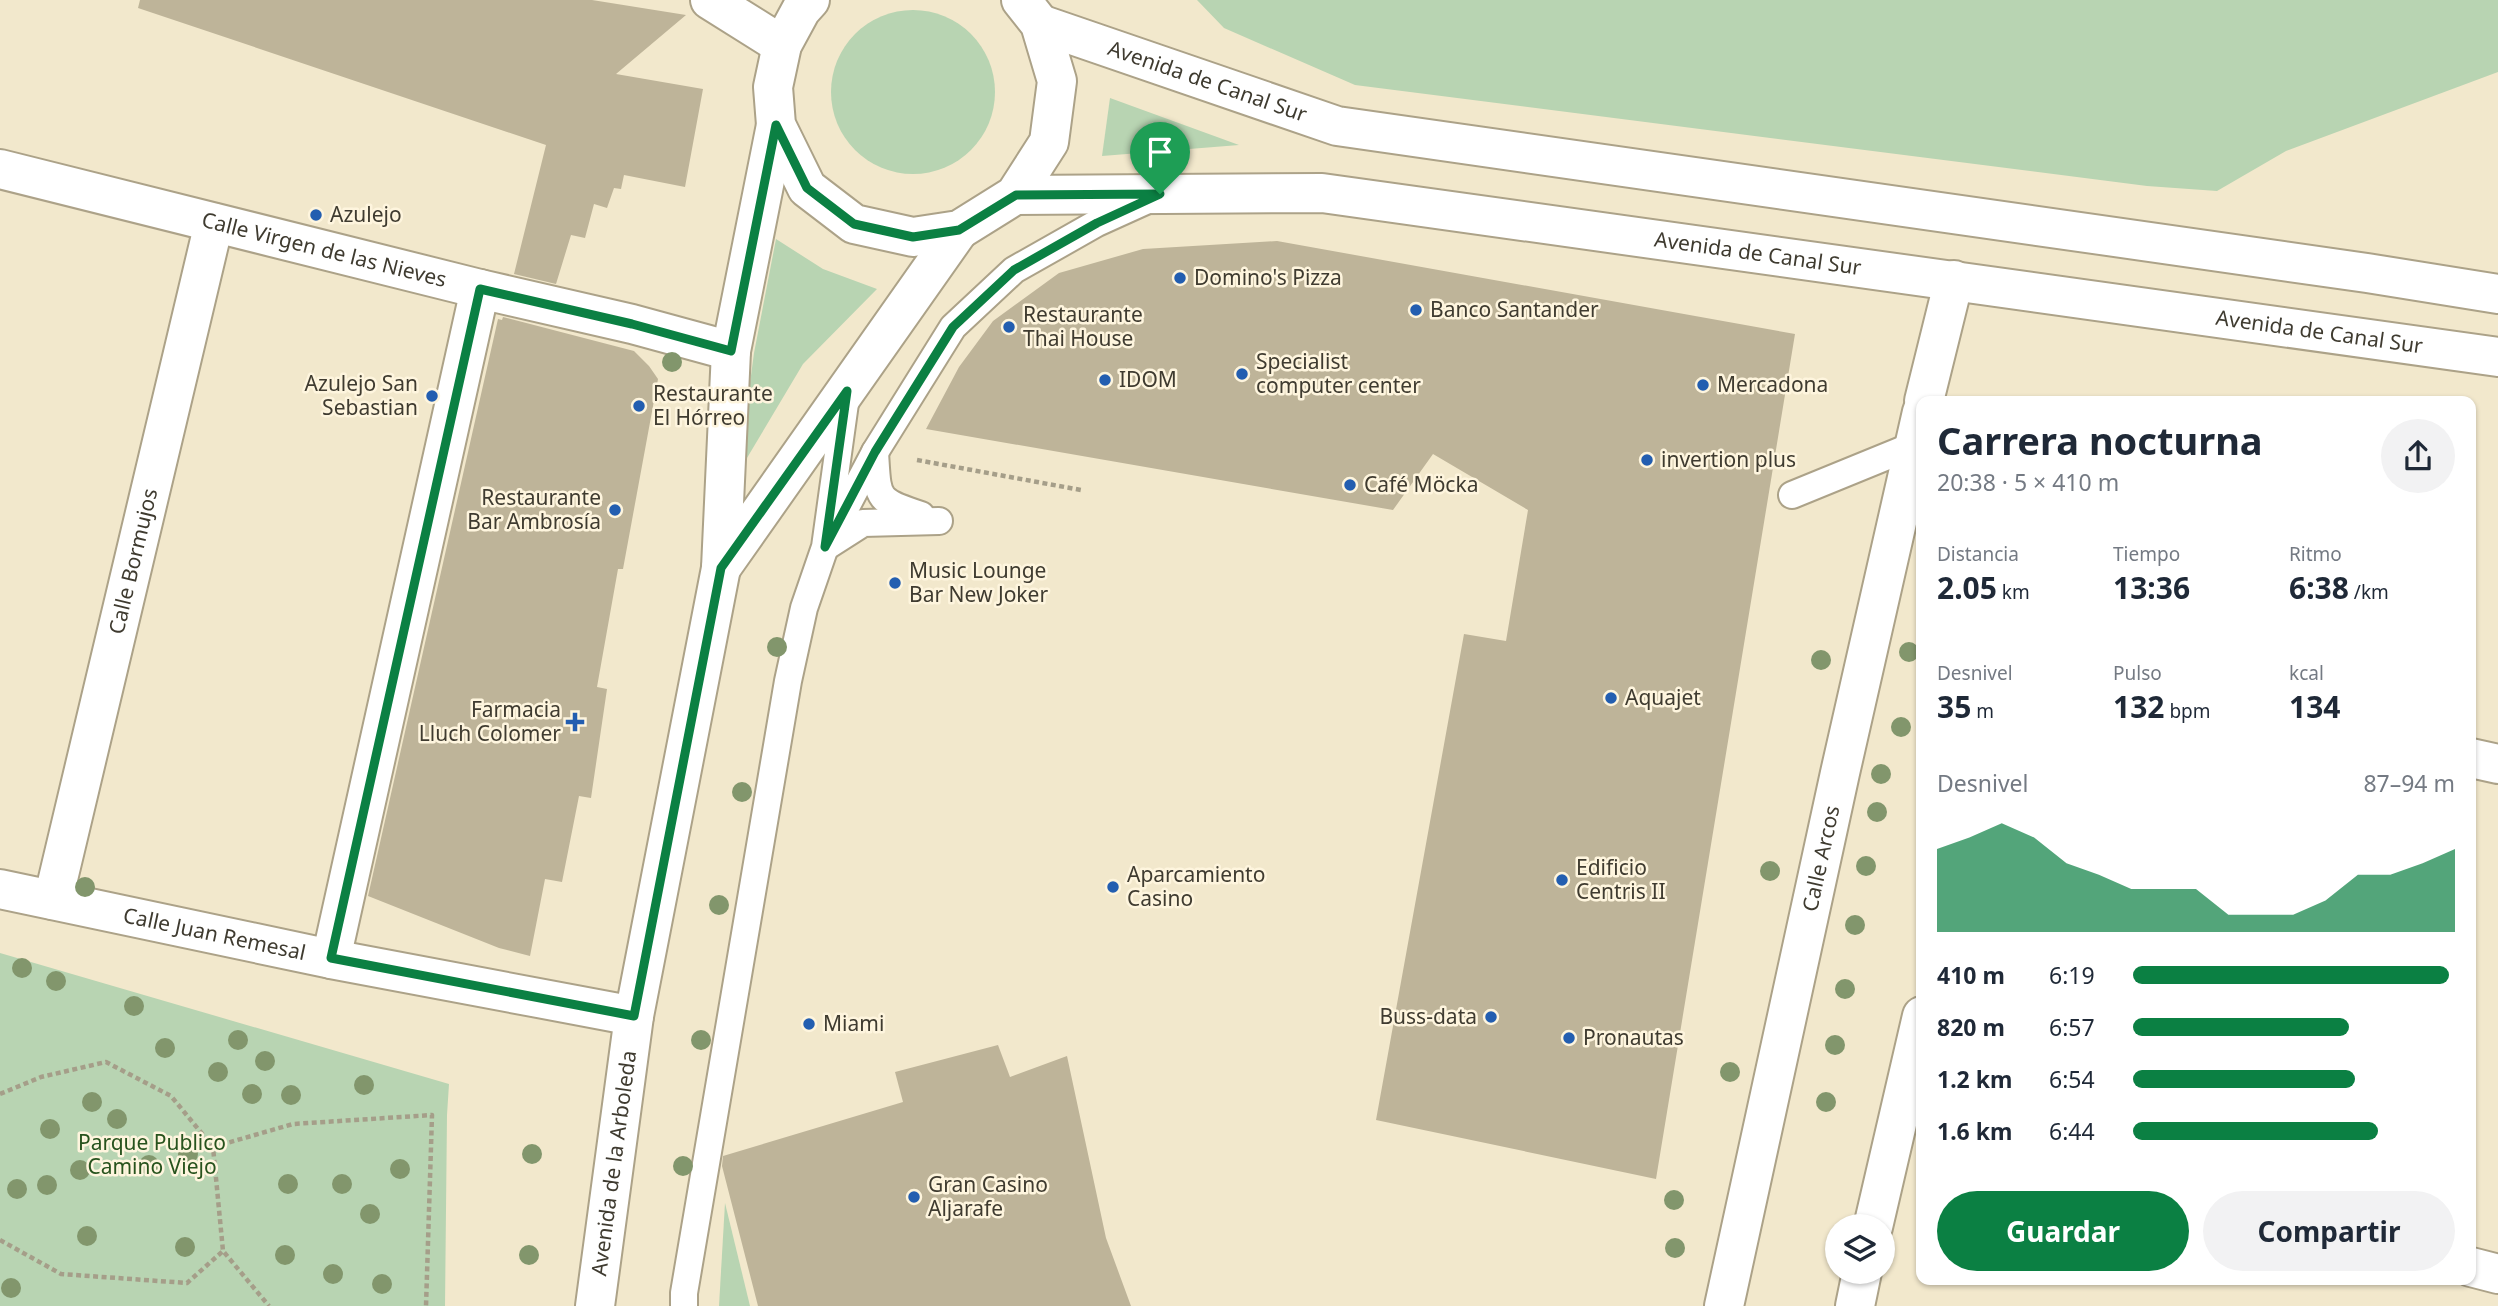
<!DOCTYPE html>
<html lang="es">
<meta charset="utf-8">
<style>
body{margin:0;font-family:"Noto Sans",sans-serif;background:#f2f2f3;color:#1f2937;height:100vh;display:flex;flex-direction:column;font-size:26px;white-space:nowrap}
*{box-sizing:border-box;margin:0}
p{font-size:23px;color:#747a83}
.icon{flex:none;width:38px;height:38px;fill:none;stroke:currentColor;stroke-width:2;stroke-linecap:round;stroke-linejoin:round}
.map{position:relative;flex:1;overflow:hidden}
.drawer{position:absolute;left:1916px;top:396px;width:560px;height:889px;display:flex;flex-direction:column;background:#fff;border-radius:14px;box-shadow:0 2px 5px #0004}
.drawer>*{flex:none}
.tools{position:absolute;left:1825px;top:1214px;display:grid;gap:14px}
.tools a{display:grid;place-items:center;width:70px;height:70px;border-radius:50%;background:#fff;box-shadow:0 2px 5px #0004;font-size:35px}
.pin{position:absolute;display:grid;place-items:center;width:60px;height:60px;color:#fff;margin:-72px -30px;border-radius:50% 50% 50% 0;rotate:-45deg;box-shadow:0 0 7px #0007}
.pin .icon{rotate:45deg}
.round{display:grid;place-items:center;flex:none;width:74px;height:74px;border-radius:37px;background:#f2f2f3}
.headline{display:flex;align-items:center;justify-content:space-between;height:119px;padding:0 21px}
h1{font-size:38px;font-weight:700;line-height:52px}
.metrics{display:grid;grid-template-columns:repeat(3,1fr);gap:10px;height:119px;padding:7px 21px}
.metrics div{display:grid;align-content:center}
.metrics b{font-size:30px;font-weight:700}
.metrics small{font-size:19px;font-weight:400}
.metrics p{font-size:19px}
.chart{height:196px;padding:14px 21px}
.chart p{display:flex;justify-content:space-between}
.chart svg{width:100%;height:126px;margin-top:7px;fill:#0b8043;opacity:.7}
.primary-button{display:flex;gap:14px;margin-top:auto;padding:14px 21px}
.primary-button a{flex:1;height:80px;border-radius:42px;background:#0b8043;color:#fff;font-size:28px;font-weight:700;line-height:80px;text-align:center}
.primary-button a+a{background:#f2f2f3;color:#1f2937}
ul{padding:0 21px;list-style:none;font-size:23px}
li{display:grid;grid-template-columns:112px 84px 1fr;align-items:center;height:52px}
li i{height:18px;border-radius:9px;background:#0b8043}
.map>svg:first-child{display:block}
.green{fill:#b8d4b2}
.building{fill:#beb499}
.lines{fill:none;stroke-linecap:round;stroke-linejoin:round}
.service-casing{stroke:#aca288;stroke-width:30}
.minor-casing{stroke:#aca288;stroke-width:42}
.tertiary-casing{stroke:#aca288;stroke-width:42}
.secondary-casing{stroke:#aca288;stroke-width:42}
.path{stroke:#a59e89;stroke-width:4.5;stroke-dasharray:5 3.5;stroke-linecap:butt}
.service{stroke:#fff;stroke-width:26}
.minor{stroke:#fff;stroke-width:38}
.tertiary{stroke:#fff;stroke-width:38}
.secondary{stroke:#fff;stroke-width:38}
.tree{fill:#82966c}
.route-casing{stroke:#fff;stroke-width:14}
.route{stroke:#0b8043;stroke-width:9}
.poi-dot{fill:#235eb0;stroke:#fef5de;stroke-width:2.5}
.labels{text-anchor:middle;stroke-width:5;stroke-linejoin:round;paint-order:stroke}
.street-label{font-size:21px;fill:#3f3b30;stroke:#fef5de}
.poi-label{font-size:21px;fill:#3f3b30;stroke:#fef5de;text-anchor:start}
.park-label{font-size:21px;fill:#27531d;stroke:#fef5de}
</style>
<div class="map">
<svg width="2498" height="1306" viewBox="0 0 2498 1306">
<rect width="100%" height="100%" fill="#f2e8cc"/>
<!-- green -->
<g class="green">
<path d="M1197,0H2498V72L2286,151L2217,191L2147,186L1355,85L1224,28Z"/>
<circle cx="913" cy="92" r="82"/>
<path d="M1110,98L1239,145L1102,156Z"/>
<path d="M776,239L823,269L877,289L803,364L738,473L754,353Z"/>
<path d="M0,953L449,1084L447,1115L445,1306H0Z"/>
<path d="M725,1203L750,1306H719Z"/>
</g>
<!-- building -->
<g class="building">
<path d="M140,0H592L686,15L616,74L703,89L685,187L624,175L621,189L614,188L607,208L594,204L585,238L571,235L556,284L514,274L546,145L138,8Z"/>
<path d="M1277,241L1795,334L1656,1179L1376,1120L1464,634L1506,641L1528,510L1433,454L1393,510L926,429L959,367L993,321L1059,273L1143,249Z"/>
<path d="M503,317L634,351L649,366L658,379L623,569H618L597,687L607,689L591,798L579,796L562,882L545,879L530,956L499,948L368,896L498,319L502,320Z"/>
<path d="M998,1045L1010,1077L1067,1056L1106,1238L1131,1306H758L722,1166L723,1156L903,1102L895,1072Z"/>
</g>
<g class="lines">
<defs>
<g id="service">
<path d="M875,452C878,499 875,500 921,515"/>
<path d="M1792,495L1912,446"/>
<path d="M834,530L875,452L953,327L1014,270L1097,223L1150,199"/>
<path d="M827,546L863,523L939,521"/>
<path d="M684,1306V1293L788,681L804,608L825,547L846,396"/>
</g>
<g id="minor">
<path d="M710,0L782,45"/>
<path id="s1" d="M0,169L480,289L632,324L731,351"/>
<path d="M1924,401L1954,280"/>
<path d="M2471,758L2498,764"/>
<path id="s2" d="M0,889L331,959L634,1016"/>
<path id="s3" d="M53,900L214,223"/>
<path d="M331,959L480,289"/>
<path d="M1873,1227L1922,1016"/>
<path d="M2471,1267L2498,1274"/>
<path id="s4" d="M1724,1306L1840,773L1922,412"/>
<path d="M1855,1306L1862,1272"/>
</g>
<g id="tertiary">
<path d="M721,568L959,230"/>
<path id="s5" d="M595,1306L634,1016L721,568L731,351L776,125"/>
</g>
<g id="secondary">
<path d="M810,0L801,10L782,45L773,87L776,125L807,188L854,224L913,237L959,230L1015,195L1049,142L1057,81L1040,24L1021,0"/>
<path id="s6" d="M1040,24L1337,126L2367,273L2498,294"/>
<path id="s7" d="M1015,195L1322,193L2498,357"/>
</g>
</defs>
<!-- service casing -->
<use href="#service" class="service-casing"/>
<!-- minor casing -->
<use href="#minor" class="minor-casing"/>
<!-- tertiary casing -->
<use href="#tertiary" class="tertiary-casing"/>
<!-- secondary casing -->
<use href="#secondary" class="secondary-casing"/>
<!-- path -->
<g class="path">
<path d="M917,460L1081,490"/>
<path d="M0,1094L41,1077L106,1062L171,1096L213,1147L223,1251L269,1306"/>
<path d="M213,1147L293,1124L432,1115L426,1306"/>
<path d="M0,1240L61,1274L187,1283L223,1251"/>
</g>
<!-- service -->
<use href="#service" class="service"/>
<!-- minor -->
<use href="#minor" class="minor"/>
<!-- tertiary -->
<use href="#tertiary" class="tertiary"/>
<!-- secondary -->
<use href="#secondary" class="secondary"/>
</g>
<!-- trees -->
<g class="tree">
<circle cx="672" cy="362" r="10"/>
<circle cx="777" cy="647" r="10"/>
<circle cx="1909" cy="652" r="10"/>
<circle cx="1821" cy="660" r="10"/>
<circle cx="1901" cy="727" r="10"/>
<circle cx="1881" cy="774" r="10"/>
<circle cx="742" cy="792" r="10"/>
<circle cx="1877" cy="812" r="10"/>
<circle cx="1866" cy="866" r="10"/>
<circle cx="1770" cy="871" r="10"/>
<circle cx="85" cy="887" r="10"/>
<circle cx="719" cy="905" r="10"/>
<circle cx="1855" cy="925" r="10"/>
<circle cx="22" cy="968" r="10"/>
<circle cx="56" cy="981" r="10"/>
<circle cx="1845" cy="989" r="10"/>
<circle cx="134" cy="1006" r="10"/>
<circle cx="238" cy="1040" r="10"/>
<circle cx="701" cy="1040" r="10"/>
<circle cx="1835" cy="1045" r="10"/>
<circle cx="165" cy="1048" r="10"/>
<circle cx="265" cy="1061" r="10"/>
<circle cx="218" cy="1072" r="10"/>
<circle cx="1730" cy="1072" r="10"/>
<circle cx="364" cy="1085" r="10"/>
<circle cx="252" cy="1094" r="10"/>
<circle cx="291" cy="1095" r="10"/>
<circle cx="92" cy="1102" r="10"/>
<circle cx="1826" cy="1102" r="10"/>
<circle cx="117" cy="1119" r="10"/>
<circle cx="50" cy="1129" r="10"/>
<circle cx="188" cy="1154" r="10"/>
<circle cx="532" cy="1154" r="10"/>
<circle cx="149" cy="1165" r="10"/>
<circle cx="683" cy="1166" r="10"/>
<circle cx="400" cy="1169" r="10"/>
<circle cx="80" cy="1170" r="10"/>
<circle cx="288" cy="1184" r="10"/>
<circle cx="342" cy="1184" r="10"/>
<circle cx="47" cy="1185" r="10"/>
<circle cx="17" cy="1189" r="10"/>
<circle cx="1674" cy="1200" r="10"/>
<circle cx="370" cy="1214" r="10"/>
<circle cx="87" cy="1236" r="10"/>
<circle cx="185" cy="1247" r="10"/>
<circle cx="1675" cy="1248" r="10"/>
<circle cx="285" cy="1255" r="10"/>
<circle cx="529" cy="1255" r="10"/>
<circle cx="333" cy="1274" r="10"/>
<circle cx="382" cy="1284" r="10"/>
<circle cx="11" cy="1288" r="10"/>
</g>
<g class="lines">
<defs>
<path id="route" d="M776,125L807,188L854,224L913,237L959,230L1016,195L1160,194L1097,223L1014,270L953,327L875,452L825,547L847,391L721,568L634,1016L331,958L480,289L632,324L731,351Z"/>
</defs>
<!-- route casing -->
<use href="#route" class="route-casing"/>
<!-- route -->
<use href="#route" class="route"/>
</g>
<!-- markers -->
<g class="poi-dot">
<circle cx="316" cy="215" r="7"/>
<circle cx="1180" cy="278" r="7"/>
<circle cx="1416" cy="310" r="7"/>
<circle cx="1009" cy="327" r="7"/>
<circle cx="1242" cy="374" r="7"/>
<circle cx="1105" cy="380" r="7"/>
<circle cx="1703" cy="385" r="7"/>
<circle cx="432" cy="396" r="7"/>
<circle cx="639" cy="406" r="7"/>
<circle cx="1647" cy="460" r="7"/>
<circle cx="1350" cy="485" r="7"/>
<circle cx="615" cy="510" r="7"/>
<circle cx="895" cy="583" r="7"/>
<circle cx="1611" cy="698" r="7"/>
<path d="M571.5 711.5h7v7h7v7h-7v7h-7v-7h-7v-7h7z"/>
<circle cx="1562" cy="880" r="7"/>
<circle cx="1113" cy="887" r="7"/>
<circle cx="1491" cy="1017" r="7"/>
<circle cx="809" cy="1024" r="7"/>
<circle cx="1569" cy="1038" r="7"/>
<circle cx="914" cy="1197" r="7"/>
</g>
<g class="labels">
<!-- street labels -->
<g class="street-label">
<text dy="7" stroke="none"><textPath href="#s6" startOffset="177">Avenida de Canal Sur</textPath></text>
<text dy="7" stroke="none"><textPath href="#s1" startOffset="334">Calle Virgen de las Nieves</textPath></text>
<text dy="7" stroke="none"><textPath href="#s7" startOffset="747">Avenida de Canal Sur</textPath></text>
<text dy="7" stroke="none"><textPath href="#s7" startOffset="1314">Avenida de Canal Sur</textPath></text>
<text dy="7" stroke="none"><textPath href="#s3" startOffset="348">Calle Bormujos</textPath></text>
<text dy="7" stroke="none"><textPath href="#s4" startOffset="458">Calle Arcos</textPath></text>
<text dy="7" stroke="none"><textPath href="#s2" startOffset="219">Calle Juan Remesal</textPath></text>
<text dy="7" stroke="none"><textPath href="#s5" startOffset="144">Avenida de la Arboleda</textPath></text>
</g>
<!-- poi labels -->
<g class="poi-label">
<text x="330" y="222">Azulejo</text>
<text x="1194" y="285">Domino's Pizza</text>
<text x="1430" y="317">Banco Santander</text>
<text x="1023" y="322">Restaurante<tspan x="1023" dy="24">Thai House</tspan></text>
<text x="1256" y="369">Specialist<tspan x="1256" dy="24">computer center</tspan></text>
<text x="1119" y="387">IDOM</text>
<text x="418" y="391" text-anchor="end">Azulejo San<tspan x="418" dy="24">Sebastian</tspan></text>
<text x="1717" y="392">Mercadona</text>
<text x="653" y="401">Restaurante<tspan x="653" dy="24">El Hórreo</tspan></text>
<text x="1661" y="467">invertion plus</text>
<text x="1364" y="492">Café Möcka</text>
<text x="601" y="505" text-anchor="end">Restaurante<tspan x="601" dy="24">Bar Ambrosía</tspan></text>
<text x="909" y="578">Music Lounge<tspan x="909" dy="24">Bar New Joker</tspan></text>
<text x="1625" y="705">Aquajet</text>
<text x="561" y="717" text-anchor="end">Farmacia<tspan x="561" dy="24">Lluch Colomer</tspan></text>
<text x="1576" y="875">Edificio<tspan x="1576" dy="24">Centris II</tspan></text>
<text x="1127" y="882">Aparcamiento<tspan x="1127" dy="24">Casino</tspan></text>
<text x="1477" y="1024" text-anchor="end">Buss-data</text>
<text x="823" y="1031">Miami</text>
<text x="1583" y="1045">Pronautas</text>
<text x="928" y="1192">Gran Casino<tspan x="928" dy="24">Aljarafe</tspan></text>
</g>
<!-- park labels -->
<g class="park-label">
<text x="152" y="1150">Parque Publico<tspan x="152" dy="24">Camino Viejo</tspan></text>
</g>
</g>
</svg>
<div class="tools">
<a><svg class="icon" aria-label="layers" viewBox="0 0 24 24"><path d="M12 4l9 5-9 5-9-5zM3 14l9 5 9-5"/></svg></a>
</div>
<div class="pin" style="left:1160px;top:194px;background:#1e9e55"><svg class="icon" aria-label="arrive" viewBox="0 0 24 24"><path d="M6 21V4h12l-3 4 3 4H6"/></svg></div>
<section class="drawer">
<div class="headline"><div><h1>Carrera nocturna</h1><p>20:38 · 5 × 410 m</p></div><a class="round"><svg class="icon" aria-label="share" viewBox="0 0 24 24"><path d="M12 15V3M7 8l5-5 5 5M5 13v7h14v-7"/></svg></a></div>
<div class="metrics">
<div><p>Distancia</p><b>2.05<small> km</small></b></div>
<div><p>Tiempo</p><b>13:36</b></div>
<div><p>Ritmo</p><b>6:38<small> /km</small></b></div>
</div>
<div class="metrics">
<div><p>Desnivel</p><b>35<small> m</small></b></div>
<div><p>Pulso</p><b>132<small> bpm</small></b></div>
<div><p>kcal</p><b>134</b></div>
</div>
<div class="chart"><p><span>Desnivel</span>87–94 m</p>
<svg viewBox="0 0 160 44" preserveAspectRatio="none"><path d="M0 44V15L10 11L20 6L30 11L40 20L50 24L60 29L70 29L80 29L90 38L100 38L110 38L120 33L130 24L140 24L150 20L160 15V44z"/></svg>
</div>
<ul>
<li><b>410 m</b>6:19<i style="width:98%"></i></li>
<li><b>820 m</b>6:57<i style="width:67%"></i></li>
<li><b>1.2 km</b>6:54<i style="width:69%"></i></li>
<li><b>1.6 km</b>6:44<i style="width:76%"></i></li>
</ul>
<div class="primary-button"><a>Guardar</a><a>Compartir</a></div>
</section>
</div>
